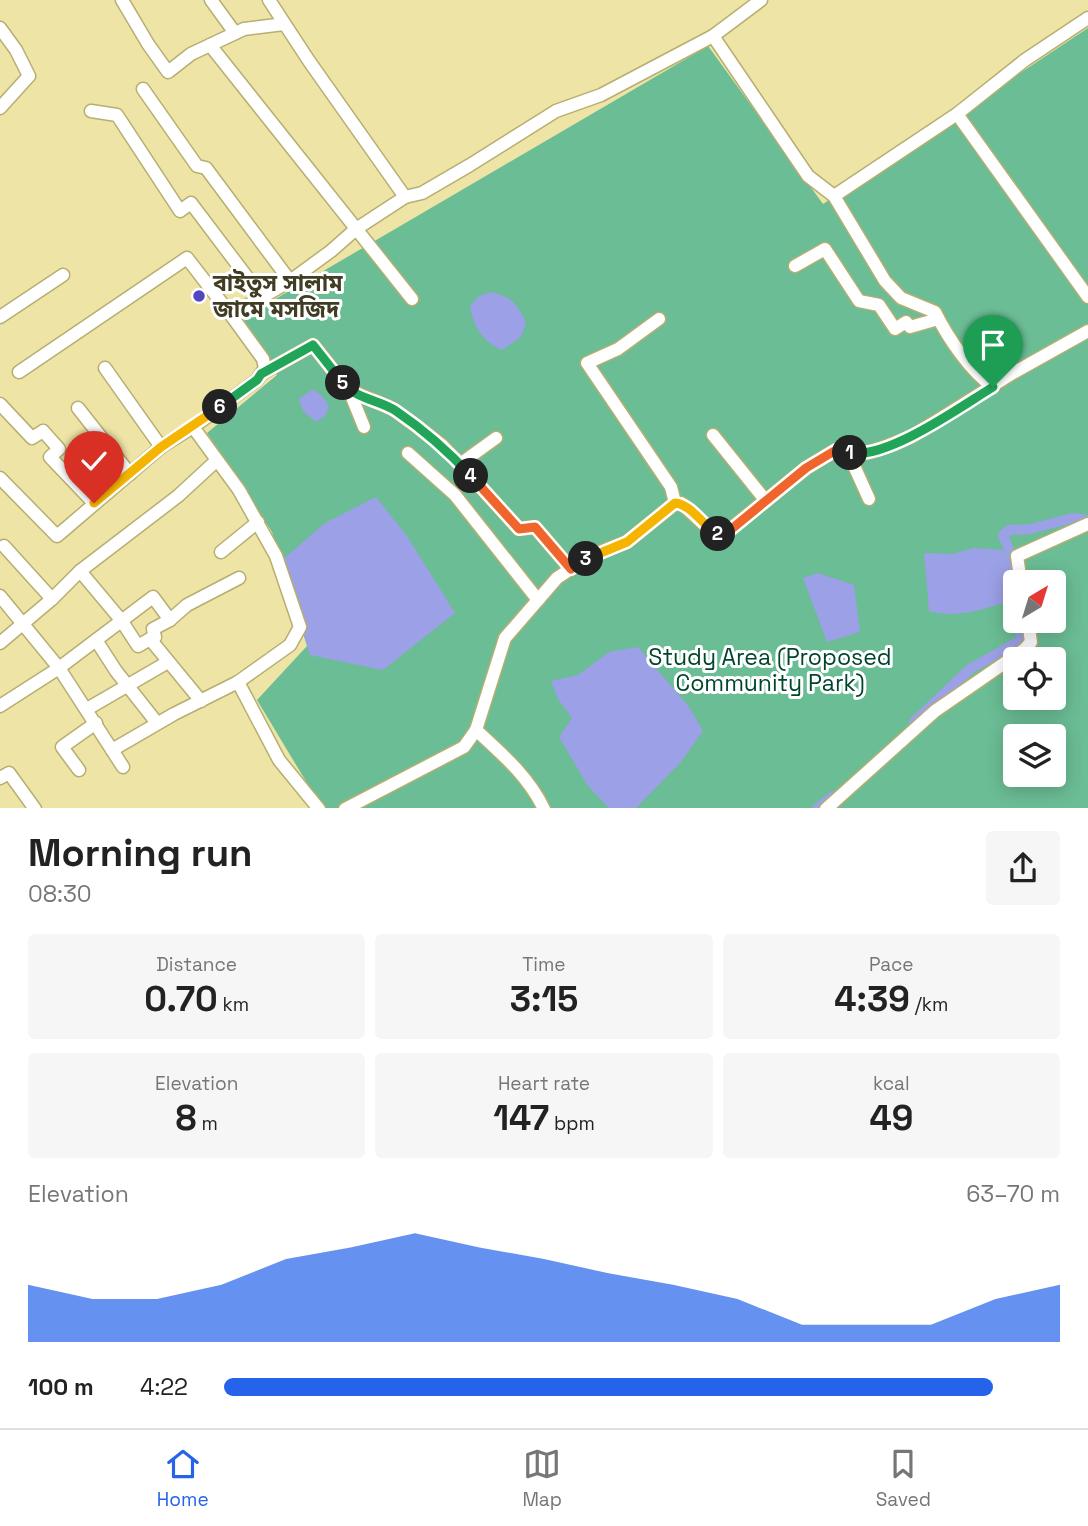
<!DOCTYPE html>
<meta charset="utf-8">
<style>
body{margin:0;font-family:"Space Grotesk","Noto Sans Bengali",sans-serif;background:#f6f6f6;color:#222;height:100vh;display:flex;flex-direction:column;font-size:26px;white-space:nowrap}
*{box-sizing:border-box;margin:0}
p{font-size:23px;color:#767676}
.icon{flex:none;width:38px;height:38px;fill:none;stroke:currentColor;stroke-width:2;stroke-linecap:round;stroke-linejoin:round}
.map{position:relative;height:808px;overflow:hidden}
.side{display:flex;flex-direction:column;background:#fff;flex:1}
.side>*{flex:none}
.needle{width:46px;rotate:38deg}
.tools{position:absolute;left:1003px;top:570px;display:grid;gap:14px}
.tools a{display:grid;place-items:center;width:63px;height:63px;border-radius:7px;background:#fff;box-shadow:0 4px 18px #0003;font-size:35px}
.pin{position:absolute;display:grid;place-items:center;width:60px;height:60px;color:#fff;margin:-72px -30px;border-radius:50% 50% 50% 0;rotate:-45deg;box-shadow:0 0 7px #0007}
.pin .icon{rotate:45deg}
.km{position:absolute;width:35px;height:35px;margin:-18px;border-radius:50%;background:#222;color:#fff;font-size:19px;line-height:35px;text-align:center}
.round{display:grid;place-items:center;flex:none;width:74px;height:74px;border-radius:7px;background:#f6f6f6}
.headline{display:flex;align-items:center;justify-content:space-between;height:119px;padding:0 28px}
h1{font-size:38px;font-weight:700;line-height:52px}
.metrics{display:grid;grid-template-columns:repeat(3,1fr);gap:10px;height:119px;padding:7px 28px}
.metrics div{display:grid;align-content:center;border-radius:7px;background:#f6f6f6;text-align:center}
.metrics b{font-size:35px;font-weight:700}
.metrics small{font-size:19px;font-weight:400}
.metrics p{font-size:19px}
.chart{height:196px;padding:14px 28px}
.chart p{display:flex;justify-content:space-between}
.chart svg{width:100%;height:126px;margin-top:7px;fill:#2563eb;opacity:.7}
ul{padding:0 28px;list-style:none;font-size:23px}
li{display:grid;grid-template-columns:112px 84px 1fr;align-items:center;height:52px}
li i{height:18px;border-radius:9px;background:#2563eb}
.menu{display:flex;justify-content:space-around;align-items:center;height:98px;border-top:2px solid #e0e0e0;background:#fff;font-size:19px;color:#767676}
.menu a{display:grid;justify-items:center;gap:4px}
.menu .on{color:#2563eb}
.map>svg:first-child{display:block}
.forest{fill:#6bbd95;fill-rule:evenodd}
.water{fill:#9ca0e6}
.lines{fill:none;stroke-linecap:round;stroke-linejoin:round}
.canal{stroke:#9ca0e6;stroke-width:10}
.minor-casing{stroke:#b7ae71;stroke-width:15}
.minor{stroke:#fff;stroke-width:12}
.split-1-casing{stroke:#fff;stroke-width:14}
.split-2-casing{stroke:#fff;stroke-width:14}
.split-3-casing{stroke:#fff;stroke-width:14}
.split-4-casing{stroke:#fff;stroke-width:14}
.split-5-casing{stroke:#fff;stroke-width:14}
.split-6-casing{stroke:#fff;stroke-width:14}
.split-7-casing{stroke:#fff;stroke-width:14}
.split-1{stroke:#22a559;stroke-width:9}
.split-2{stroke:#f0652b;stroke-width:9}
.split-3{stroke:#f5b400;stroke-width:9}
.split-4{stroke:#f0652b;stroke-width:9}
.split-5{stroke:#22a559;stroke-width:9}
.split-6{stroke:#22a559;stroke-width:9}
.split-7{stroke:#f5b400;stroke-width:9}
.poi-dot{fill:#5147be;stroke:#fff;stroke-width:2.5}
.labels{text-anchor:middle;stroke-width:6;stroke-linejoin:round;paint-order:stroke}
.poi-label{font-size:23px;font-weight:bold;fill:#413d24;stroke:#fff;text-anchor:start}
.park-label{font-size:23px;fill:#00462c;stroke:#fff}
</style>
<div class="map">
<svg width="1088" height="809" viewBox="0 0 1088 809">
<rect width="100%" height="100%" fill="#ede4a5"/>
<!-- forest -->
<path class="forest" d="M1088,28V808H322L257,700L307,646L272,532L207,433L277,375L243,318L708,46L823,204ZM1015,583H1054V621H1015ZM1015,660H1054V698H1015ZM1015,737H1054V775H1015Z"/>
<!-- water -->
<g class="water">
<path d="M490,292C510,295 518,305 526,323L521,337L502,350C483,342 473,327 470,306L479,296Z"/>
<path d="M313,389L322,396L329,406L325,416L316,422L303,411L299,399Z"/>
<path d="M376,497L407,536L455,613L383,670L310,655L281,561L325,523Z"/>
<path d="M974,548L1003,550L1011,568L1010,601C983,609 957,619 929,611L924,553L952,554Z"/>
<path d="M818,573L854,585L860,632L827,642L803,578Z"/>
<path d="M638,647L689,707L703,731L680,763L636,808H609L588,786L559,737L572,718L558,699L551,681L578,675L609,652Z"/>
</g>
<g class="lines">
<!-- canal -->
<g class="canal">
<path d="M1015,592L1011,555L1003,535L1009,530L1030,529L1073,518L1088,520"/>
<path d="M914,722L970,669L1021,640V621"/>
<path d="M817,809L833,796"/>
</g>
<defs>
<g id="minor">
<path d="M122,0L148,44L168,72L191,54L244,29L284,24"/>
<path d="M211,0L235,33"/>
<path d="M269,0L309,61L405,197"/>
<path d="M1088,18L1025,60L957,114L1088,297"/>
<path d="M0,28L16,50L29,76L0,108"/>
<path d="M713,36L808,176L834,196L885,281L901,298L935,312C948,338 970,371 993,387"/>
<path d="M210,45L412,299"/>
<path d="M143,89L197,166L206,168L290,281"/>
<path d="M91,111L117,115L180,211L191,203L262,297"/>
<path d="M834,196L957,114"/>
<path d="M795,266L825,249L859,301L879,305L895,329L906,322L910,327L938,319"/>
<path d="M0,317L63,275"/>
<path d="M659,319L618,349L587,363L671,487L675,503"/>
<path d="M105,368L161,447"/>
<path d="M19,372L187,258L231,315"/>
<path d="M261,374L313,345L349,390L364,427"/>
<path d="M349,390L393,409L442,445L519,529L535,527L571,569"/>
<path d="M0,404L32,438L43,431L59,449L50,457L94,503"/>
<path d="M78,408L130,474"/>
<path d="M713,435L766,501"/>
<path d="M408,453L455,495L538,600"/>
<path d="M854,454L855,468L869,499"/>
<path d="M460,464L496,438"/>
<path d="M0,478L57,536L161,447L193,427"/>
<path d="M4,546L52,599"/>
<path d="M221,552L258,522"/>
<path d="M80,571L121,620L138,646L150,639L201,701"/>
<path d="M1021,583L1017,556L1088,524"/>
<path d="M0,596L59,668L123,767"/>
<path d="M150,639L155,637L153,629L170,620"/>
<path d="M96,640L116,671L157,723"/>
<path d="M0,643L52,599L80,571L178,496L216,461"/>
<path d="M0,706L59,668L153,597L170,620L187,605L239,578"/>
<path d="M87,709L168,662"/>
<path d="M476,730C502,754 528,776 544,809"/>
<path d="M112,750L174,714L238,682"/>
<path d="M79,770L62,747L96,723"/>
<path d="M0,778L9,773L35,809"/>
<path d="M319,809L279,760L238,682L290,645L300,627L276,556L239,490L193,427L257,380L265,368L263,359L231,315L290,281L331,251L356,229L405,197L422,193L470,165L556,111L601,95L713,36L761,0"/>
<path d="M345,809L464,747L476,730L505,638L538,600L557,578L592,555L627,542L675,503H681L710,530L723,535L806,468L836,450L854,454L871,452L911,437L1013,373L1088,331"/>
<path d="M826,809L935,711L1025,649L1031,642L1028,621"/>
</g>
</defs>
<!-- minor casing -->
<use href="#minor" class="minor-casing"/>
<!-- minor -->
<use href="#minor" class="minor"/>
</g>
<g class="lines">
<defs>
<path id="split-1" d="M850,453C888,459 960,407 993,387"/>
<path id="split-2" d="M718,534L723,536L806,468L836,450L850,453"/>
<path id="split-3" d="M586,559L627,542L675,503C691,504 704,527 718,534"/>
<path id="split-4" d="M471,476L519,529L535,527L571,569L586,559"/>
<path id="split-5" d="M343,383C356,399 379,400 396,411C424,430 448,451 471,476"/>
<path id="split-6" d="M220,407L257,380L261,374L313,345L343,383"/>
<path id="split-7" d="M94,503L161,447L220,407"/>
</defs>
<!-- split-1 casing -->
<use href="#split-1" class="split-1-casing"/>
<!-- split-2 casing -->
<use href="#split-2" class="split-2-casing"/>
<!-- split-3 casing -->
<use href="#split-3" class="split-3-casing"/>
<!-- split-4 casing -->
<use href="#split-4" class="split-4-casing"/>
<!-- split-5 casing -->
<use href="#split-5" class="split-5-casing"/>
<!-- split-6 casing -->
<use href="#split-6" class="split-6-casing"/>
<!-- split-7 casing -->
<use href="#split-7" class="split-7-casing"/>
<!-- split-1 -->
<use href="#split-1" class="split-1"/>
<!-- split-2 -->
<use href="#split-2" class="split-2"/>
<!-- split-3 -->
<use href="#split-3" class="split-3"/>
<!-- split-4 -->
<use href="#split-4" class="split-4"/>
<!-- split-5 -->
<use href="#split-5" class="split-5"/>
<!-- split-6 -->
<use href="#split-6" class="split-6"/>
<!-- split-7 -->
<use href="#split-7" class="split-7"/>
</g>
<!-- markers -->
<circle class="poi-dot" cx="199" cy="296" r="7"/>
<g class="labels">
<!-- poi labels -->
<g class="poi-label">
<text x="213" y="291">বাইতুস সালাম<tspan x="213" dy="26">জামে মসজিদ</tspan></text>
</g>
<!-- park labels -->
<g class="park-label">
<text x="770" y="665">Study Area (Proposed<tspan x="770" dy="26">Community Park)</tspan></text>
</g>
</g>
</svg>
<div class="tools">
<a><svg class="needle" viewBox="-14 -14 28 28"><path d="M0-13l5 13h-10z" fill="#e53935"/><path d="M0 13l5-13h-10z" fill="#767676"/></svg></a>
<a><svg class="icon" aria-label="locate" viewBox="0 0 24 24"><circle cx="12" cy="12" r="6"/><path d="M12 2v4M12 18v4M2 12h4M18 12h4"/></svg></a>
<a><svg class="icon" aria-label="layers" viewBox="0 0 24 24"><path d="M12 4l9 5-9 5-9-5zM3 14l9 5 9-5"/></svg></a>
</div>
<div class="pin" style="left:993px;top:387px;background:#1e9e55"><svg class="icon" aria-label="arrive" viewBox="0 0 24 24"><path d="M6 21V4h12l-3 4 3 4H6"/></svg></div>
<div class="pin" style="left:94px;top:503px;background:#d93025"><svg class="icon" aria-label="check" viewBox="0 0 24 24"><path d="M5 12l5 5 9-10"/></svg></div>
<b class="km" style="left:850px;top:453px">1</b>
<b class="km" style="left:718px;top:534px">2</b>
<b class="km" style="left:586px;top:559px">3</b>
<b class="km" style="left:471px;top:476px">4</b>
<b class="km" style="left:343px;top:383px">5</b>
<b class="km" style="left:220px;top:407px">6</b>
</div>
<section class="side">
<div class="headline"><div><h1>Morning run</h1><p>08:30</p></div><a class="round"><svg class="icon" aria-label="share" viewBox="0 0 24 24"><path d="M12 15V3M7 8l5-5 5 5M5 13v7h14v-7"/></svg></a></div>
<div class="metrics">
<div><p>Distance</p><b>0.70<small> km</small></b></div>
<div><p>Time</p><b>3:15</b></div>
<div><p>Pace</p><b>4:39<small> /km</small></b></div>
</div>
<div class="metrics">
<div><p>Elevation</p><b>8<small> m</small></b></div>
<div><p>Heart rate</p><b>147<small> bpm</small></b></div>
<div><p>kcal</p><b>49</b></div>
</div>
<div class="chart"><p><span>Elevation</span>63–70 m</p>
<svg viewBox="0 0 160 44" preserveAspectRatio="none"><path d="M0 44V24L10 29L20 29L30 24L40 15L50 11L60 6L70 11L80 15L90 20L100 24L110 29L120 38L130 38L140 38L150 29L160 24V44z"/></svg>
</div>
<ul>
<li><b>100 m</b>4:22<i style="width:92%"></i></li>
</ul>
</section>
<nav class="menu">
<a class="on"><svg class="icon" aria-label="home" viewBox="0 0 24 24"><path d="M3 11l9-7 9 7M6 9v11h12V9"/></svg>Home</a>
<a><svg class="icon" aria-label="map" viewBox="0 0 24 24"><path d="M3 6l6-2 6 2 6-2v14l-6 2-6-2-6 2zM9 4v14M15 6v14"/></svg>Map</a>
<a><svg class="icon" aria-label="saved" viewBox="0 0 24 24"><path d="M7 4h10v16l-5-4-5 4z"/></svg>Saved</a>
</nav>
